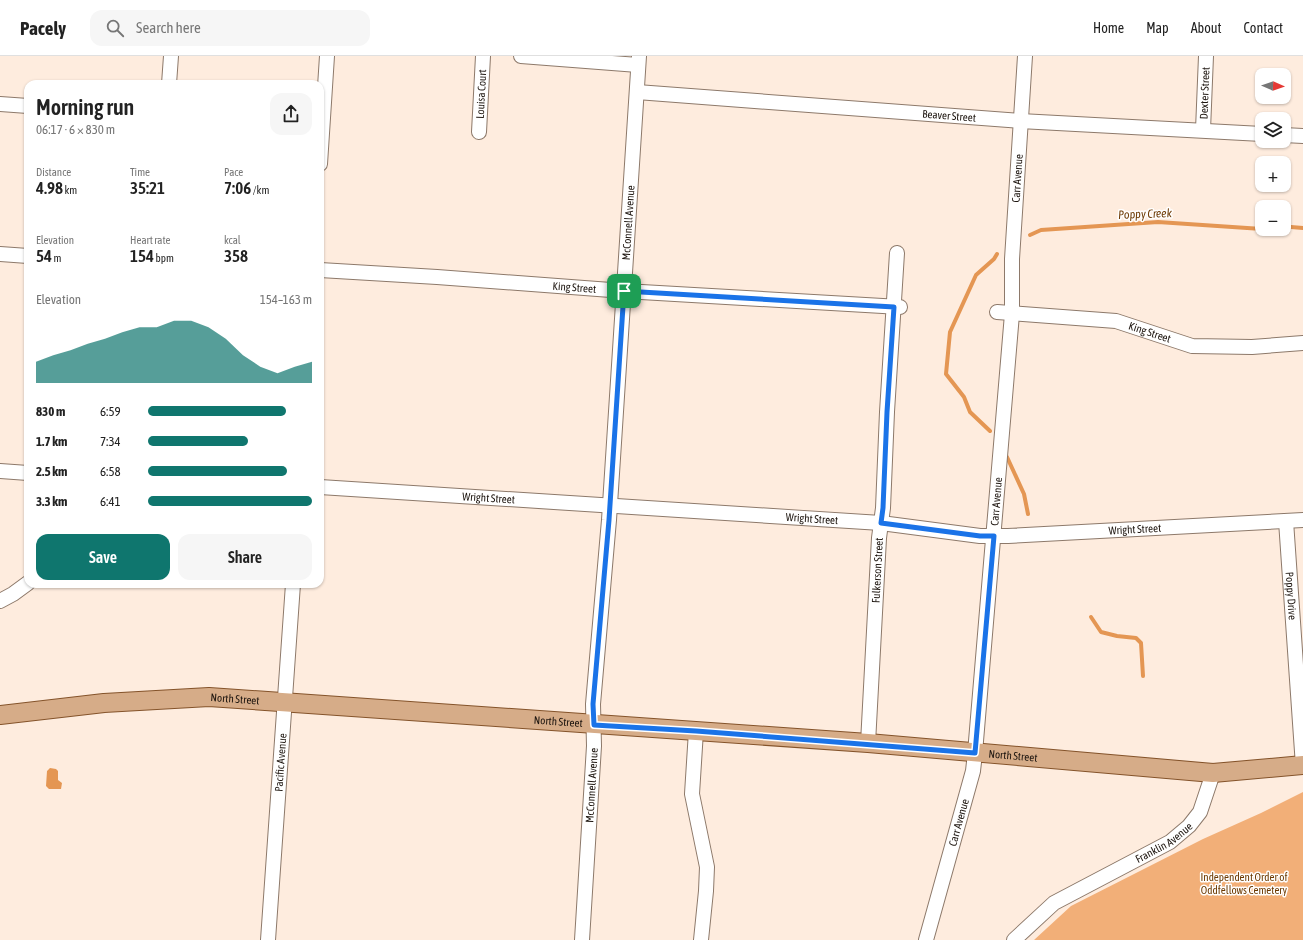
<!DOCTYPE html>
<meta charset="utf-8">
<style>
body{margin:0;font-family:"Asap Condensed",sans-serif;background:#f6f6f6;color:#222;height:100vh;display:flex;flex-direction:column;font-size:15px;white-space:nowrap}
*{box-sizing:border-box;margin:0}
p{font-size:13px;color:#767676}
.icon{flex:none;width:22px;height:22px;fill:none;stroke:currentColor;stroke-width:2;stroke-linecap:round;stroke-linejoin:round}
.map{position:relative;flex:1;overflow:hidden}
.sheet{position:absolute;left:24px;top:24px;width:300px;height:508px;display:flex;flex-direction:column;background:#fff;border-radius:12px;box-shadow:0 1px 3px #0004}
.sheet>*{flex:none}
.needle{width:26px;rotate:92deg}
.controls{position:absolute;left:1255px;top:12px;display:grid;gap:8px}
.controls a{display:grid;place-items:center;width:36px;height:36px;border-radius:8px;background:#fff;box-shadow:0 1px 3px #0004;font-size:20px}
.pin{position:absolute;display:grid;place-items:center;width:34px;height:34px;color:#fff;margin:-17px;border-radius:8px;box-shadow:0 2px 6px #0006}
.round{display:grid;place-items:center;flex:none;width:42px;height:42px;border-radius:12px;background:#f6f6f6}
.summary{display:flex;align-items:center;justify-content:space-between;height:68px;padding:0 12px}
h1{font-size:22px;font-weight:600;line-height:30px}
.figures{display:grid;grid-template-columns:repeat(3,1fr);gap:6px;height:68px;padding:4px 12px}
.figures div{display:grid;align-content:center}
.figures b{font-size:17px;font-weight:600}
.figures small{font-size:11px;font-weight:400}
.figures p{font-size:11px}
.chart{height:112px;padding:8px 12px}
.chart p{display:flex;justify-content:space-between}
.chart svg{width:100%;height:72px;margin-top:4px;fill:#0f766e;opacity:.7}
.action{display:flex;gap:8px;margin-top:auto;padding:8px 12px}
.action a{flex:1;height:46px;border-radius:12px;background:#0f766e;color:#fff;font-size:16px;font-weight:600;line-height:46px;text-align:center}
.action a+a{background:#f6f6f6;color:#222}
ul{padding:0 12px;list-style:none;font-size:13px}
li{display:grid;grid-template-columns:64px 48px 1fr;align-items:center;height:30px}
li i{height:10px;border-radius:5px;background:#0f766e}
header{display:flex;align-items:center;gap:24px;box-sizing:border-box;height:56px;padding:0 20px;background:#fff;border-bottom:1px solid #e0e0e0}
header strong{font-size:19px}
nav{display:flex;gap:22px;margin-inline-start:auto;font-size:14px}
.search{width:280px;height:36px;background:#f6f6f6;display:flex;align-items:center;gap:10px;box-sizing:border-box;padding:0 14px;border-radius:12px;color:#767676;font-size:15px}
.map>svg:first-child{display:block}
.green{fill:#f2af78}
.water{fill:#e49653}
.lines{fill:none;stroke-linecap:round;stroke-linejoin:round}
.stream{stroke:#e49653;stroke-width:4}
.minor-casing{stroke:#8d796a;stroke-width:16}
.major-casing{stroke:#84532a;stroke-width:20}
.minor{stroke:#fff;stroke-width:14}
.major{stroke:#d6ac88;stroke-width:18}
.route-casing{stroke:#fff;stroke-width:8}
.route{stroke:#1a73e8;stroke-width:5}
.labels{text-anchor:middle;stroke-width:3;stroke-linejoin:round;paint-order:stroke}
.street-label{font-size:11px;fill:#1d150f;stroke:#fff}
.park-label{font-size:11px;fill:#6b3901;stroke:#fff}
.water-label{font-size:12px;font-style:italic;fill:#703d07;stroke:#fff}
</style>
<header>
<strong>Pacely</strong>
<div class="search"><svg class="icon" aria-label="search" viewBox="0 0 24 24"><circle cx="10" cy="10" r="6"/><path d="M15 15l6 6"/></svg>Search here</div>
<nav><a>Home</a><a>Map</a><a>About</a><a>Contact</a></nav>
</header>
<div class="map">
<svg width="1303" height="884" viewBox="0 0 1303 884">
<rect width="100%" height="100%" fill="#feecde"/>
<!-- green -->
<path class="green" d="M1303,736V884H1034L1071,850L1203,783L1261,757Z"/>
<!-- water -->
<path class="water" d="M50,712L56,713L58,715V724L62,727L61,733H49L46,730L47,715Z"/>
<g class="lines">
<!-- stream -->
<g class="stream">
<path d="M1291,171L1303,172"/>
<path d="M1270,173H1274"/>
<path d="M1030,179L1041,174L1158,166L1262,173"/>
<path d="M990,375L970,356L964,341L946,318L950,276L976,219L994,203L997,198"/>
<path d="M1007,401L1024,438L1028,458"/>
<path d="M1091,561L1101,576L1117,580L1136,582L1141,587L1143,620"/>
</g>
<defs>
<g id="minor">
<path d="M521,0L638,9"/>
<path d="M169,28L171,0"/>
<path id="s1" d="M637,36L1020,65L1262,78"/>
<path d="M0,48L28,50"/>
<path id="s2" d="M1203,74L1206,0"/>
<path id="s3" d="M479,76L483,0"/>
<path d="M1284,79L1303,80"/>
<path d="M320,108L327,0"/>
<path d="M0,198L28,200"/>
<path id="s4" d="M320,214L437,221L624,235L900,251"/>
<path id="s5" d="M997,256L1116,265L1192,290L1252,291L1303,287"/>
<path d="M0,415L28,417"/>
<path id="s6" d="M320,431L881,467L980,480H1008L1303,464"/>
<path id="s7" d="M1286,465L1303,710"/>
<path d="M0,545L13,538L28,527"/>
<path d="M696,675L692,738L707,811L706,835L701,884"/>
<path id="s8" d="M868,687L879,482L883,452L887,356L897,197"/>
<path id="s9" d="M268,884L293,528"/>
<path id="s10" d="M582,884L594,690L593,648L609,464L639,0"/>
<path id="s11" d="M926,884L973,715L975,697L1012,258V203L1025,0"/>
<path id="s12" d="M1014,884L1054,847L1170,786L1189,770L1200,756L1213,717"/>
</g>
<g id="major">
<path id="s13" d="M0,659L104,647L209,641L868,687L1213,717L1303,709"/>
</g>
</defs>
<!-- minor casing -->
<use href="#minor" class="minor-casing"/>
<!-- major casing -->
<use href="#major" class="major-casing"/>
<!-- minor -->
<use href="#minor" class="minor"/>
<!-- major -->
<use href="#major" class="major"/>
</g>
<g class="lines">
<defs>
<path id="route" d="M624,235L894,251L887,356L883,452L881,467L980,480H994L975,697L696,675L594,669L593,648L609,464Z"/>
</defs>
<!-- route casing -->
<use href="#route" class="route-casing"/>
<!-- route -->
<use href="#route" class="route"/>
</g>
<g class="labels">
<!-- street labels -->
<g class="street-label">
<text dy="4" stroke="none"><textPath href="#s2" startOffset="37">Dexter Street</textPath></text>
<text dy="4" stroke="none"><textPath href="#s3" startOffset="38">Louisa Court</textPath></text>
<text dy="4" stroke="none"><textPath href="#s1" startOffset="313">Beaver Street</textPath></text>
<text dy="4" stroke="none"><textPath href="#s11" startOffset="770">Carr Avenue</textPath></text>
<text dy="4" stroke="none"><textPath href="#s10" startOffset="719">McConnell Avenue</textPath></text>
<text dy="4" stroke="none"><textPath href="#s4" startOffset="255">King Street</textPath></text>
<text dy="4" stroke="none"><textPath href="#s5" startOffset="155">King Street</textPath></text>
<text dy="4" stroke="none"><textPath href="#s6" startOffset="169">Wright Street</textPath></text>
<text dy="4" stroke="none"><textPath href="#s11" startOffset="446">Carr Avenue</textPath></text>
<text dy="4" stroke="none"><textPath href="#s6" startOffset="493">Wright Street</textPath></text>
<text dy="4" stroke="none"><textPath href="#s6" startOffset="817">Wright Street</textPath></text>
<text dy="4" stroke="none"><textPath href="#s8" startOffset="173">Fulkerson Street</textPath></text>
<text dy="4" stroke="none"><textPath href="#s7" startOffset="75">Poppy Drive</textPath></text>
<text dy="4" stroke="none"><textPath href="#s13" startOffset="236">North Street</textPath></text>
<text dy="4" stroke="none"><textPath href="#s13" startOffset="560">North Street</textPath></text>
<text dy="4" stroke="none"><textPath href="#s13" startOffset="1016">North Street</textPath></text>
<text dy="4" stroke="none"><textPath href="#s9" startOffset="178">Pacific Avenue</textPath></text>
<text dy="4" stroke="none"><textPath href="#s10" startOffset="155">McConnell Avenue</textPath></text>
<text dy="4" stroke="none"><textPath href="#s11" startOffset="122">Carr Avenue</textPath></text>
<text dy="4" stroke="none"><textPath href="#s12" startOffset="180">Franklin Avenue</textPath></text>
</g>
<!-- park labels -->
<g class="park-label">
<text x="1244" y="825">Independent Order of<tspan x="1244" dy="13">Oddfellows Cemetery</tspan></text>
</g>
<!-- water labels -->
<g class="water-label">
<text transform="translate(1145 158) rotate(-2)" y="4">Poppy Creek</text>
</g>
</g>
</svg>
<div class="controls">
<a><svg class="needle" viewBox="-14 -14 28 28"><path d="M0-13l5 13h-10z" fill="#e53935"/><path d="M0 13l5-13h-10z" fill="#767676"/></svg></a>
<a><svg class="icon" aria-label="layers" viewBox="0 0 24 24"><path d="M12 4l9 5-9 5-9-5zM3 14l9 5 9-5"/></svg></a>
<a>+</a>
<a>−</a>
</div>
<div class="pin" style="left:624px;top:235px;background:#1e9e55"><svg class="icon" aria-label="arrive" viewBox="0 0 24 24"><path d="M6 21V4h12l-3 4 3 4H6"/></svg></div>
<section class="sheet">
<div class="summary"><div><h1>Morning run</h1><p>06:17 · 6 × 830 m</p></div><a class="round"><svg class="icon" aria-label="share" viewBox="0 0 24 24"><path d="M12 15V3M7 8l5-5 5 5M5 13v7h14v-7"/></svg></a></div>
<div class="figures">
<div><p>Distance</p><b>4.98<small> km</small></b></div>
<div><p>Time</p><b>35:21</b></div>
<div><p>Pace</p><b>7:06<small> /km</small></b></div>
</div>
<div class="figures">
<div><p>Elevation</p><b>54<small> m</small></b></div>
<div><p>Heart rate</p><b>154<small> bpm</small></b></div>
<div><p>kcal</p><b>358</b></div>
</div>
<div class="chart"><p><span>Elevation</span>154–163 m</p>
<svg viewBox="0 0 160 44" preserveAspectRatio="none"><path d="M0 44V31L10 27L20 24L30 20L40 17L50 13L60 10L70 10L80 6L90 6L100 10L110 17L120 27L130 34L140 38L150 34L160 31V44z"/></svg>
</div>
<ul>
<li><b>830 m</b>6:59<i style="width:84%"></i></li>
<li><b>1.7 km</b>7:34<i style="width:61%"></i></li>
<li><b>2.5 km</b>6:58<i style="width:85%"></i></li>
<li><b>3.3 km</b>6:41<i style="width:100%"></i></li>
</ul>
<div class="action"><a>Save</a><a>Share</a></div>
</section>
</div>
